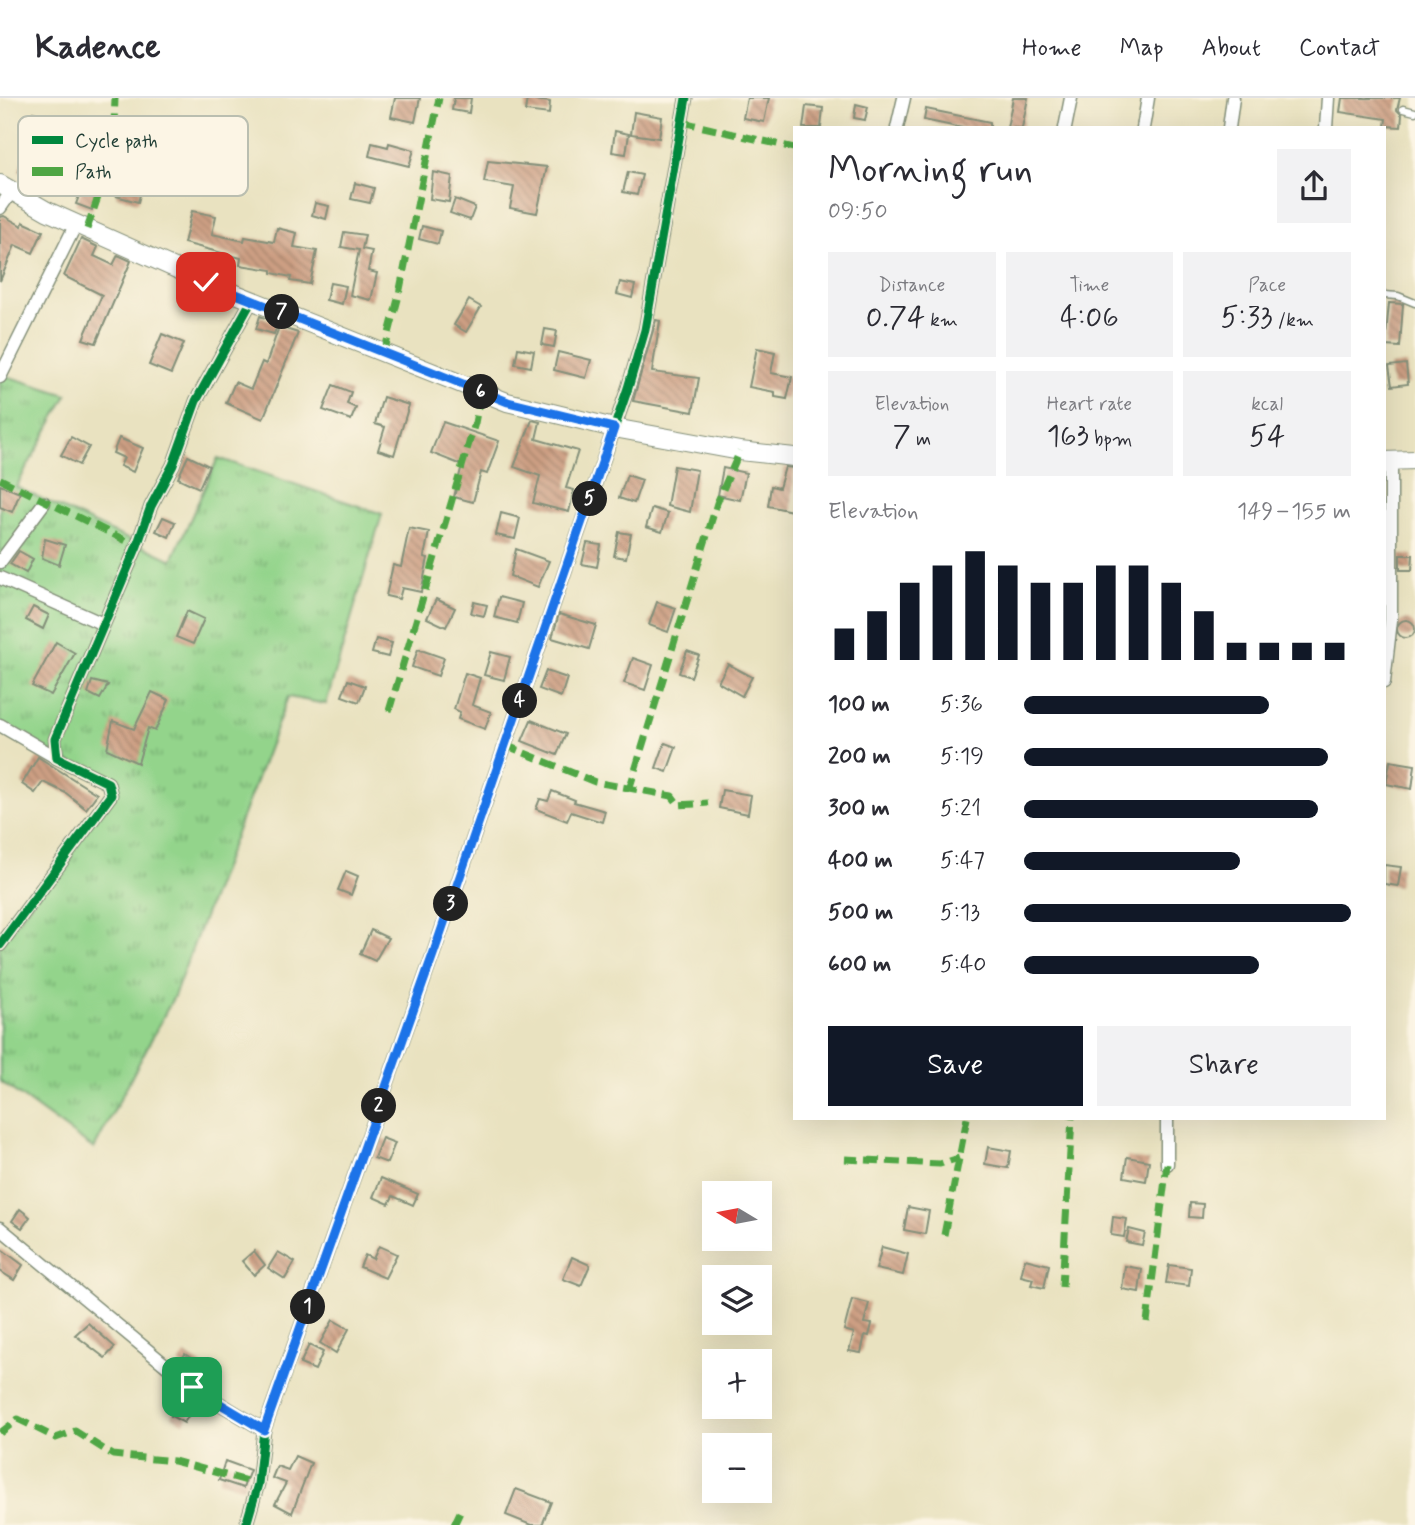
<!DOCTYPE html>
<meta charset="utf-8">
<style>
body{margin:0;font-family:Mynerve,sans-serif;background:#f2f2f3;color:#2b2b33;height:100vh;display:flex;flex-direction:column;font-size:26px;white-space:nowrap}
*{box-sizing:border-box;margin:0}
p{font-size:23px;color:#7c7c81}
.icon{flex:none;width:38px;height:38px;fill:none;stroke:currentColor;stroke-width:2;stroke-linecap:round;stroke-linejoin:round}
.map{position:relative;flex:1;overflow:hidden}
.panel{position:absolute;left:793px;top:28px;width:593px;height:994px;display:flex;flex-direction:column;background:#fff;border-radius:0px;box-shadow:0 7px 28px #0002}
.panel>*{flex:none}
.needle{width:46px;rotate:280deg}
.buttons{position:absolute;left:702px;top:1083px;display:grid;gap:14px}
.buttons a{display:grid;place-items:center;width:70px;height:70px;border-radius:0px;background:#fff;box-shadow:0 7px 28px #0002;font-size:35px}
.pin{position:absolute;display:grid;place-items:center;width:60px;height:60px;color:#fff;margin:-30px;border-radius:14px;box-shadow:0 4px 10px #0006}
.km{position:absolute;width:35px;height:35px;margin:-18px;border-radius:50%;background:#222;color:#fff;font-size:19px;line-height:35px;text-align:center}
.round{display:grid;place-items:center;flex:none;width:74px;height:74px;border-radius:0px;background:#f2f2f3}
.overview{display:flex;align-items:center;justify-content:space-between;height:119px;padding:0 35px}
h1{font-size:38px;font-weight:600;line-height:52px}
.figures{display:grid;grid-template-columns:repeat(3,1fr);gap:10px;height:119px;padding:7px 35px}
.figures div{display:grid;align-content:center;border-radius:0px;background:#f2f2f3;text-align:center}
.figures b{font-size:30px;font-weight:600}
.figures small{font-size:19px;font-weight:400}
.figures p{font-size:19px}
.chart{height:196px;padding:14px 35px}
.chart p{display:flex;justify-content:space-between}
.chart svg{width:100%;height:126px;margin-top:7px;stroke:#111827;stroke-width:6}
.action{display:flex;gap:14px;margin-top:auto;padding:14px 35px}
.action a{flex:1;height:80px;border-radius:0px;background:#111827;color:#fff;font-size:28px;font-weight:600;line-height:80px;text-align:center}
.action a+a{background:#f2f2f3;color:#2b2b33}
ul{padding:0 35px;list-style:none;font-size:23px}
li{display:grid;grid-template-columns:112px 84px 1fr;align-items:center;height:52px}
li i{height:18px;border-radius:9px;background:#111827}
header{display:flex;align-items:center;gap:42px;box-sizing:border-box;height:98px;padding:0 35px;background:#fff;border-bottom:2px solid #e1e1e2}
header strong{font-size:33px}
nav{display:flex;gap:38px;margin-inline-start:auto;font-size:24px}
.map>svg:first-child{display:block}
.grass{fill:url(#grass-tufts);stroke:#598860;stroke-width:2}
.building{fill:url(#building-back-hatch)}
.lines{fill:none;stroke-linecap:round;stroke-linejoin:round}
.lane-casing{stroke:#84907a;stroke-width:9}
.street-casing{stroke:#84907a;stroke-width:15}
.secondary-casing{stroke:#84907a;stroke-width:20}
.lane{stroke:#fff;stroke-width:6}
.street{stroke:#fff;stroke-width:12}
.secondary{stroke:#fff;stroke-width:18}
.quiet{stroke:#4fa644;stroke-width:7;stroke-dasharray:14 7;stroke-linecap:butt}
.cycleway-casing{stroke:#fcf5e5;stroke-width:13}
.cycleway{stroke:#00873e;stroke-width:9}
.route-casing{stroke:#fff;stroke-width:14}
.route{stroke:#1a73e8;stroke-width:9}
.key{fill:#fcf5e5;stroke:#babeb0;stroke-width:2}
.key-label{font-size:19px;fill:#1f3d34}
</style>
<header>
<strong>Kadence</strong>
<nav><a>Home</a><a>Map</a><a>About</a><a>Contact</a></nav>
</header>
<div class="map">
<svg width="1415" height="1427" viewBox="0 0 1415 1427">
<defs>
<pattern id="grass-tufts" width="24" height="20" patternUnits="userSpaceOnUse" patternTransform="scale(1.75)"><rect width="24" height="20" fill="#93d48b"/><path d="M3 7l-1-3M5 7V3M7 7l1-3M15 17l-1-3M17 17v-4M19 17l1-3" fill="none" stroke="#77ad72"/></pattern>
<pattern id="building-back-hatch" width="6" height="6" patternUnits="userSpaceOnUse" patternTransform="scale(1.75)"><rect width="6" height="6" fill="#cd9f83"/><path d="M-1 5l2 2M0 0l6 6M5-1l2 2" fill="none" stroke="#a6836c"/></pattern>
</defs>
<rect width="100%" height="100%" fill="#fcf5e5"/>
<filter id="ink" filterUnits="userSpaceOnUse"><feTurbulence type="fractalNoise" baseFrequency=".0143" numOctaves="2"/><feDisplacementMap in="SourceGraphic" scale="14" xChannelSelector="R" yChannelSelector="G"/><feConvolveMatrix kernelMatrix="1 2 1 2 8 2 1 2 1" color-interpolation-filters="sRGB"/></filter>
<filter id="wash" filterUnits="userSpaceOnUse"><feTurbulence type="fractalNoise" baseFrequency=".00686" numOctaves="4" result="noise"/><feDisplacementMap in="SourceGraphic" scale="28" xChannelSelector="R" yChannelSelector="G"/><feGaussianBlur stdDeviation="1.57" result="paint"/><feColorMatrix in="noise" values="0 0 0 0 0 0 0 0 0 0 0 0 0 0 0 0 0 1.4 0 .05"/><feComposite in="paint" operator="in"/></filter>
<g filter="url(#wash)">
<rect width="100%" height="100%" fill="#e9e2c0"/>
<!-- grass -->
<path class="grass" d="M0,276L67,297L16,389L172,462L218,360L382,416L326,606L288,599L174,898L94,1051L0,983V847L111,697L108,685L0,627Z"/>
<g id="blocks">
<!-- building -->
<g class="building">
<path d="M395,0H420L415,24L391,19Z"/>
<path d="M454,0H471L469,15L452,12Z"/>
<path d="M747,0H769L764,24L743,20Z"/>
<path d="M1013,0H1028L1022,30H1007Z"/>
<path d="M1342,0H1400L1397,12L1402,17L1401,29L1385,28L1386,21L1340,14Z"/>
<path d="M527,1L550,4L549,16L525,13Z"/>
<path d="M856,6L868,9L865,22L854,20Z"/>
<path d="M806,8L823,10L821,30H803Z"/>
<path d="M926,11L990,24V30H962L924,22Z"/>
<path d="M33,14L58,22L52,42L47,41L35,78L19,73L31,36L27,34Z"/>
<path d="M634,14L662,19L659,40L631,36Z"/>
<path d="M615,33L629,36L626,56L612,54Z"/>
<path d="M372,45L388,49L389,45L414,52L409,68L369,58Z"/>
<path d="M488,63L547,69L537,115L510,110L514,89L484,84Z"/>
<path d="M433,74L452,78L449,104L430,101Z"/>
<path d="M628,74L642,77L637,97L623,94Z"/>
<path d="M120,84L142,90L138,104L116,98Z"/>
<path d="M355,85L374,90L370,105L351,101Z"/>
<path d="M83,88L98,93L92,112L76,106Z"/>
<path d="M455,101L475,109L470,122L450,115Z"/>
<path d="M315,105L329,108L326,121L312,117Z"/>
<path d="M192,113L216,118L212,136L244,143L245,139L274,144L277,130L297,135L294,149L317,153L310,186L290,183L291,179L272,175V172L240,167L241,160L184,145Z"/>
<path d="M4,118L22,128L23,124L43,133L33,155L15,147L0,183V119Z"/>
<path d="M422,128L441,133L438,146L419,141Z"/>
<path d="M344,134L365,137L362,151L372,153L368,173L377,175L371,202L350,197L359,152L341,149Z"/>
<path d="M81,141L98,149L94,158L113,167L118,157L131,163L96,245L83,241L102,197L64,178Z"/>
<path d="M620,184L635,187L632,200L617,196Z"/>
<path d="M330,185L346,188L342,206L326,202Z"/>
<path d="M469,202L481,209L466,234L454,227Z"/>
<path d="M1389,205L1403,206L1400,249L1385,248Z"/>
<path d="M260,218L278,225L274,236L256,231Z"/>
<path d="M656,222L660,223L652,274L699,280L693,314L633,303Z"/>
<path d="M279,229L298,235L263,321L226,305L235,284L251,291L262,264L266,266Z"/>
<path d="M545,231L557,233L554,249L542,247Z"/>
<path d="M162,236L184,245L171,276L149,267Z"/>
<path d="M518,250L534,253L531,269L515,266Z"/>
<path d="M757,250L775,254L771,275L792,279L787,301L775,299V294L749,289Z"/>
<path d="M558,254L591,262L586,280L554,272Z"/>
<path d="M1406,266L1408,286L1392,288L1389,268Z"/>
<path d="M333,287L351,294L347,306L356,310L351,322L323,312Z"/>
<path d="M383,299L409,307L394,357L378,352L385,329L375,326Z"/>
<path d="M532,322L540,324L536,341L578,353L566,390L574,392L569,414L533,405L540,378L514,369Z"/>
<path d="M443,324L499,343L487,376L481,374L473,404L454,399L462,367L431,355Z"/>
<path d="M71,339L89,349L79,367L61,357Z"/>
<path d="M119,340L143,350L133,374L120,368L124,360L113,355Z"/>
<path d="M188,358L209,368L199,390L178,380Z"/>
<path d="M674,368L697,372L690,414L667,408Z"/>
<path d="M785,369L794,370L792,413L768,408L771,388L779,390Z"/>
<path d="M723,370L746,375L740,402L718,397Z"/>
<path d="M627,377L642,382L634,405L619,400Z"/>
<path d="M0,387L20,395L12,414L0,409Z"/>
<path d="M652,410L668,415L662,434L646,429Z"/>
<path d="M501,415L520,420L515,441L496,437Z"/>
<path d="M163,419L175,424L169,439L156,433Z"/>
<path d="M409,430L429,434L424,459L428,460L421,494L402,490L399,501L386,498L393,467L401,469Z"/>
<path d="M619,434L631,436L626,460L614,458Z"/>
<path d="M45,441L65,447L59,467L42,460Z"/>
<path d="M587,445L601,447L597,469L582,466Z"/>
<path d="M516,451L549,463L538,489L510,478Z"/>
<path d="M19,453L33,461L26,475L10,466Z"/>
<path d="M1400,457H1413L1412,472H1400Z"/>
<path d="M499,499L522,505L517,525L494,519Z"/>
<path d="M436,501L455,510L446,529L427,520Z"/>
<path d="M474,504L487,507L484,518L471,515Z"/>
<path d="M657,504L676,510L668,534L649,527Z"/>
<path d="M33,509L49,517L43,531L26,522Z"/>
<path d="M187,513L204,521L193,546L176,539Z"/>
<path d="M559,516L596,527L589,551L552,540Z"/>
<circle cx="1406" cy="531" r="9"/>
<path d="M376,541L392,545L388,559L372,555Z"/>
<path d="M56,544L75,555L51,597L32,588Z"/>
<path d="M418,551L444,560L438,578L412,569Z"/>
<path d="M687,553L699,557L691,579L679,575Z"/>
<path d="M491,554L510,559L504,582L484,577Z"/>
<path d="M633,560L653,567L645,592L624,585Z"/>
<path d="M728,566L752,579L742,598L718,584Z"/>
<path d="M546,573L567,580L561,599L539,591Z"/>
<path d="M465,575L480,580L472,607L491,614L485,631L458,621L460,614L454,611Z"/>
<path d="M348,582L365,588L359,604L342,598Z"/>
<path d="M92,583L108,587L100,601L88,595Z"/>
<path d="M152,594L169,602L155,633L148,630L138,665L107,651L113,623L134,631Z"/>
<path d="M531,622L566,636L557,657L522,643Z"/>
<path d="M665,645L676,649L667,674L656,670Z"/>
<path d="M38,659L97,696L86,711L66,695L43,684L35,695L22,686Z"/>
<path d="M1390,663L1415,667L1412,691L1386,686Z"/>
<path d="M722,692L751,697L748,716L719,710Z"/>
<path d="M552,693L575,702L574,704L605,713L602,724L571,714L567,723L536,711L540,701L548,703Z"/>
<path d="M1384,767L1401,769L1398,788L1384,786Z"/>
<path d="M346,773L358,778L351,797L338,792Z"/>
<path d="M371,832L388,840L375,863L360,856Z"/>
<path d="M382,1040L395,1045L387,1065L374,1060Z"/>
<path d="M988,1049L1011,1053L1008,1070L985,1066Z"/>
<path d="M1127,1059L1149,1063L1146,1083L1124,1079Z"/>
<path d="M381,1080L418,1096L413,1107L393,1098L389,1106L373,1099Z"/>
<path d="M1190,1105L1203,1106L1202,1120L1189,1119Z"/>
<path d="M908,1109L929,1113L925,1136L904,1132Z"/>
<path d="M20,1111L30,1119L22,1130L12,1123Z"/>
<path d="M1113,1119L1127,1121L1124,1139L1111,1137Z"/>
<path d="M1129,1131L1145,1135L1142,1147L1126,1144Z"/>
<path d="M379,1148L397,1156L385,1180L360,1169L365,1157L373,1161Z"/>
<path d="M882,1149L908,1156L903,1177L876,1171Z"/>
<path d="M0,1150L23,1167L14,1182L0,1173Z"/>
<path d="M254,1153L265,1167L254,1177L242,1163Z"/>
<path d="M278,1154L295,1164L285,1181L268,1170Z"/>
<path d="M572,1159L590,1167L581,1188L563,1181Z"/>
<path d="M1025,1161L1049,1167L1044,1190L1031,1187L1033,1181L1021,1178Z"/>
<path d="M1169,1167L1191,1170L1189,1188L1166,1185Z"/>
<path d="M1125,1168L1142,1171L1139,1194L1122,1191Z"/>
<path d="M852,1201L869,1205L864,1225L872,1226L869,1238L865,1237L861,1255L849,1253L854,1235L844,1232Z"/>
<path d="M333,1222L349,1231L336,1255L320,1245Z"/>
<path d="M88,1225L115,1249L105,1260L75,1237Z"/>
<path d="M309,1247L323,1254L315,1272L300,1266Z"/>
<path d="M185,1256L205,1269L198,1281L179,1266Z"/>
<path d="M177,1308L190,1315L184,1325L171,1318Z"/>
<path d="M295,1358L311,1365L292,1415L275,1406L286,1385L272,1380L277,1368L288,1372Z"/>
<path d="M225,1363L250,1372L243,1390L219,1382Z"/>
<path d="M516,1391L551,1404L542,1427H531L506,1417Z"/>
</g>
</g>
</g>
<g filter="url(#ink)">
<use href="#blocks" fill-opacity="0" stroke="#84907a" stroke-width="2"/>
<g class="lines">
<defs>
<g id="lane">
<path d="M1403,11L1415,14"/>
<path d="M1384,197L1398,198L1415,205"/>
</g>
<g id="street">
<path d="M897,30L904,0"/>
<path d="M1065,30L1071,0"/>
<path d="M1143,30L1148,0"/>
<path d="M1229,30L1233,0"/>
<path d="M1326,30L1328,0"/>
<path d="M0,110L12,93"/>
<path d="M0,279L76,126"/>
<path d="M0,464L44,405"/>
<path d="M0,480L103,526"/>
<path d="M1384,584L1391,522V363"/>
<path d="M0,627L57,660"/>
<path d="M0,847L111,697L108,685L57,660L55,641L137,448L151,408L173,367L196,303L252,202"/>
<path d="M1167,1066V1020"/>
<path d="M0,1130L192,1289L264,1332"/>
<path d="M246,1427L258,1386L264,1332L435,851L628,290L645,232L686,0"/>
</g>
<g id="secondary">
<path d="M0,86L47,113L206,184L507,304L614,330L740,353L794,359"/>
<path d="M1384,363L1415,362"/>
</g>
</defs>
<!-- lane casing -->
<use href="#lane" class="lane-casing"/>
<!-- street casing -->
<use href="#street" class="street-casing"/>
<!-- secondary casing -->
<use href="#secondary" class="secondary-casing"/>
<!-- lane -->
<use href="#lane" class="lane"/>
<!-- street -->
<use href="#street" class="street"/>
<!-- secondary -->
<use href="#secondary" class="secondary"/>
<!-- quiet -->
<g class="quiet">
<path d="M682,24L794,50"/>
<path d="M87,131L113,56L115,0"/>
<path d="M384,255L398,201L439,0"/>
<path d="M0,381L137,448"/>
<path d="M389,613L475,325L481,294"/>
<path d="M505,647L595,684L672,698L679,707L708,705"/>
<path d="M629,692L717,405L740,353"/>
<path d="M845,1061L940,1066L959,1060"/>
<path d="M944,1137L967,1020"/>
<path d="M1062,1189L1072,1020"/>
<path d="M1147,1224L1167,1066"/>
<path d="M0,1335L18,1321L56,1340L75,1333L113,1357L174,1363L258,1386"/>
<path d="M454,1427L462,1410"/>
</g>
<defs>
<g id="cycleway">
<path d="M0,847L111,697L108,685L57,660L55,641L137,448L151,408L173,367L196,303L252,202"/>
<path d="M246,1427L258,1386L264,1332L435,851L628,290L645,232L686,0"/>
</g>
</defs>
<!-- cycleway casing -->
<use href="#cycleway" class="cycleway-casing"/>
<!-- cycleway -->
<use href="#cycleway" class="cycleway"/>
</g>
</g>
<g class="lines" filter="url(#ink)">
<defs>
<path id="route" d="M192,1289L264,1332L435,851L614,330L508,304L206,184"/>
</defs>
<!-- route casing -->
<use href="#route" class="route-casing"/>
<!-- route -->
<use href="#route" class="route"/>
</g>
<!-- legend -->
<rect x="18" y="18" width="230" height="80" rx="10" class="key"/>
<rect x="32" y="38" width="31" height="8" fill="#00873e"/>
<rect x="32" y="69" width="31" height="9" fill="#4fa644"/>
<g class="key-label">
<text x="75" y="49">Cycle path</text>
<text x="75" y="80">Path</text>
</g>
</svg>
<div class="buttons">
<a><svg class="needle" viewBox="-14 -14 28 28"><path d="M0-13l5 13h-10z" fill="#e53935"/><path d="M0 13l5-13h-10z" fill="#7c7c81"/></svg></a>
<a><svg class="icon" aria-label="layers" viewBox="0 0 24 24"><path d="M12 4l9 5-9 5-9-5zM3 14l9 5 9-5"/></svg></a>
<a>+</a>
<a>−</a>
</div>
<div class="pin" style="left:192px;top:1289px;background:#1e9e55"><svg class="icon" aria-label="arrive" viewBox="0 0 24 24"><path d="M6 21V4h12l-3 4 3 4H6"/></svg></div>
<div class="pin" style="left:206px;top:184px;background:#d93025"><svg class="icon" aria-label="check" viewBox="0 0 24 24"><path d="M5 12l5 5 9-10"/></svg></div>
<b class="km" style="left:308px;top:1209px">1</b>
<b class="km" style="left:379px;top:1008px">2</b>
<b class="km" style="left:451px;top:806px">3</b>
<b class="km" style="left:520px;top:603px">4</b>
<b class="km" style="left:590px;top:401px">5</b>
<b class="km" style="left:481px;top:294px">6</b>
<b class="km" style="left:282px;top:214px">7</b>
<section class="panel">
<div class="overview"><div><h1>Morning run</h1><p>09:50</p></div><a class="round"><svg class="icon" aria-label="share" viewBox="0 0 24 24"><path d="M12 15V3M7 8l5-5 5 5M5 13v7h14v-7"/></svg></a></div>
<div class="figures">
<div><p>Distance</p><b>0.74<small> km</small></b></div>
<div><p>Time</p><b>4:06</b></div>
<div><p>Pace</p><b>5:33<small> /km</small></b></div>
</div>
<div class="figures">
<div><p>Elevation</p><b>7<small> m</small></b></div>
<div><p>Heart rate</p><b>163<small> bpm</small></b></div>
<div><p>kcal</p><b>54</b></div>
</div>
<div class="chart"><p><span>Elevation</span>149–155 m</p>
<svg viewBox="0 0 160 44" preserveAspectRatio="none"><path d="M5 44V33M15 44V27M25 44V17M35 44V11M45 44V6M55 44V11M65 44V17M75 44V17M85 44V11M95 44V11M105 44V17M115 44V27M125 44V38M135 44V38M145 44V38M155 44V38"/></svg>
</div>
<ul>
<li><b>100 m</b>5:36<i style="width:75%"></i></li>
<li><b>200 m</b>5:19<i style="width:93%"></i></li>
<li><b>300 m</b>5:21<i style="width:90%"></i></li>
<li><b>400 m</b>5:47<i style="width:66%"></i></li>
<li><b>500 m</b>5:13<i style="width:100%"></i></li>
<li><b>600 m</b>5:40<i style="width:72%"></i></li>
</ul>
<div class="action"><a>Save</a><a>Share</a></div>
</section>
</div>
